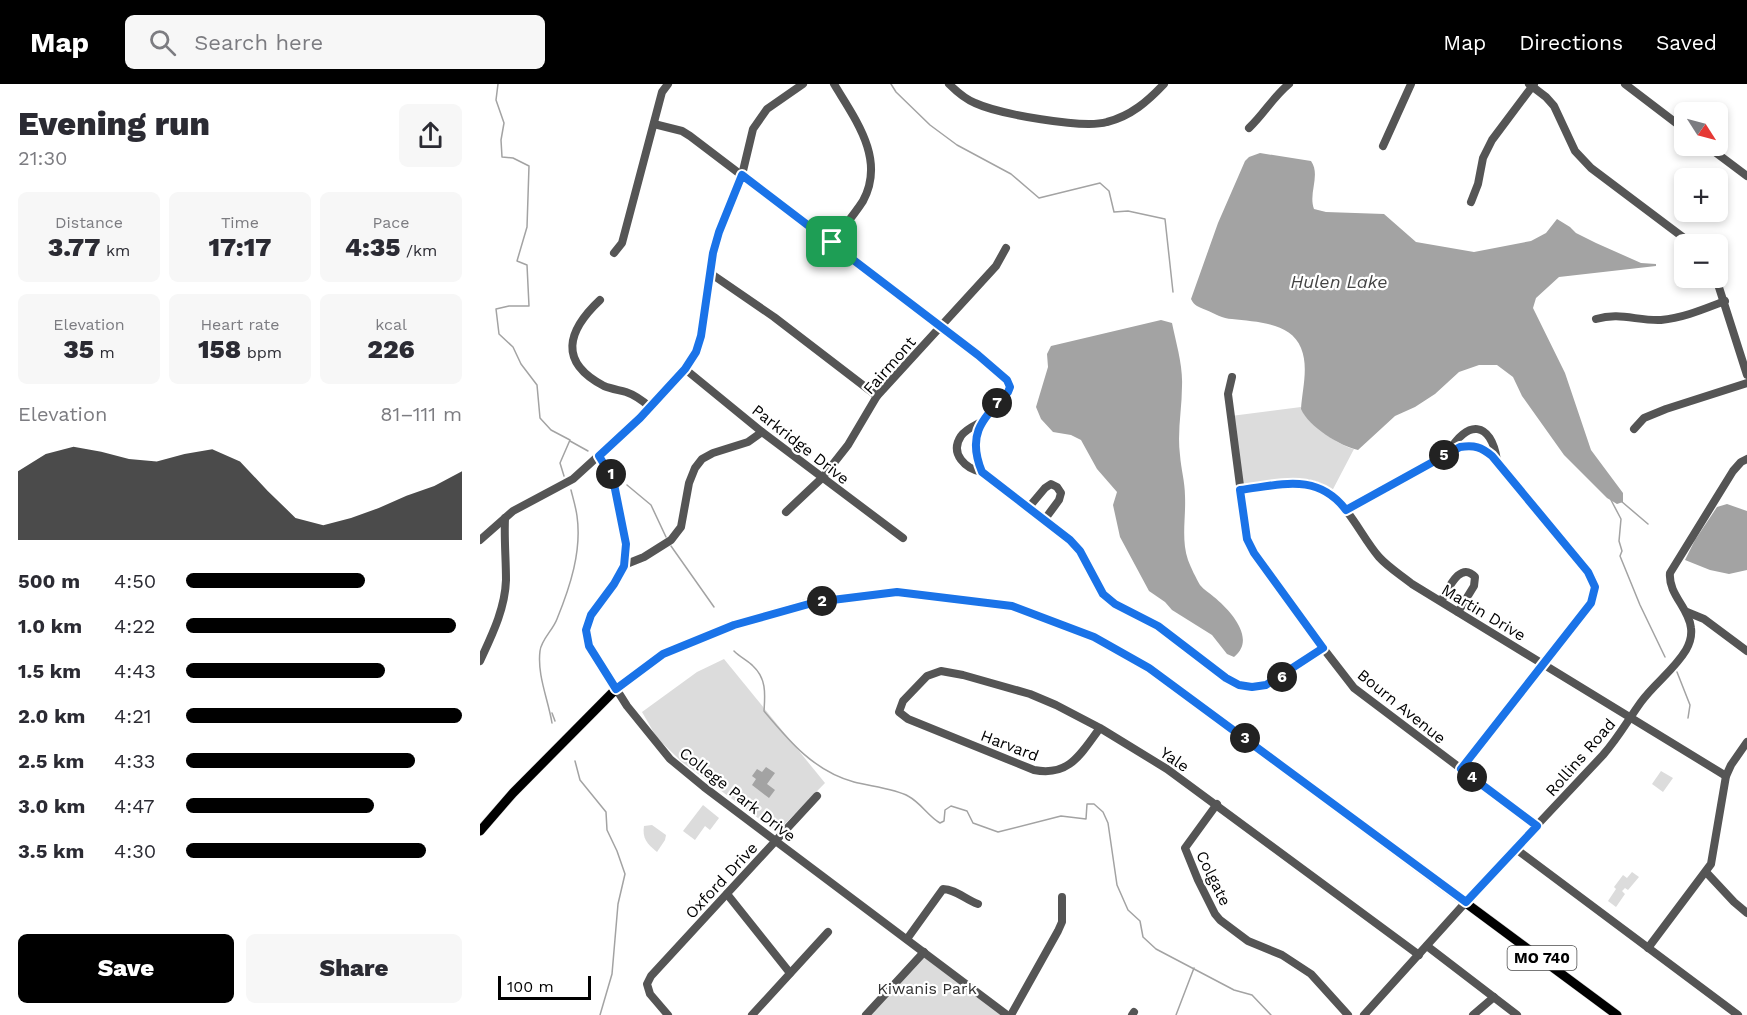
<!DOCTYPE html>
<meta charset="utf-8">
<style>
body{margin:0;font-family:"Work Sans",sans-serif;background:#f7f7f7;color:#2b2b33;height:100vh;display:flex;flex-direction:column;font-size:22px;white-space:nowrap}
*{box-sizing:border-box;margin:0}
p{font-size:20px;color:#7c7c81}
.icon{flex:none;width:33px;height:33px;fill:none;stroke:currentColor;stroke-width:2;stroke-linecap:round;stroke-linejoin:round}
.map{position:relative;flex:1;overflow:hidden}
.side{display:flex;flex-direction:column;background:#fff;width:480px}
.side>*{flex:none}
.needle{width:39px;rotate:126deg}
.buttons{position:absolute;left:1194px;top:18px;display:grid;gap:12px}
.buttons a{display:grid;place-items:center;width:54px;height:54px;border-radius:9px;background:#fff;box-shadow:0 3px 9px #0003;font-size:30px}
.scale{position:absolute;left:18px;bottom:15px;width:93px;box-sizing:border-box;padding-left:6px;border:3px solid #000;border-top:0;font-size:16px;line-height:21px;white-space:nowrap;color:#000;-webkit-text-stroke:4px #fff;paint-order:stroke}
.pin{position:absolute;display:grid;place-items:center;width:51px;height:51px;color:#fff;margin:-26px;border-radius:12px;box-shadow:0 3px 9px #0006}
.km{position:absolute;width:30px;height:30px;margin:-15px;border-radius:50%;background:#222;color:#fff;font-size:16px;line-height:30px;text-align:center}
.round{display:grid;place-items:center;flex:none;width:63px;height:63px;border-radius:9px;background:#f7f7f7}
.summary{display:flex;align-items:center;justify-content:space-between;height:102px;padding:0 18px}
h1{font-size:33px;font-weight:800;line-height:45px}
.metrics{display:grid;grid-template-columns:repeat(3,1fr);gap:9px;height:102px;padding:6px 18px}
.metrics div{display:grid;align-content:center;border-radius:9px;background:#f7f7f7;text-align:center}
.metrics b{font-size:26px;font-weight:800}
.metrics small{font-size:16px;font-weight:400}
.metrics p{font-size:16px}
.chart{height:168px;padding:12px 18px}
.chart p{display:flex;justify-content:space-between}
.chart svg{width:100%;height:108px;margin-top:6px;fill:#000;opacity:.7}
.button{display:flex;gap:12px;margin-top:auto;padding:12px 18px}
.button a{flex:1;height:69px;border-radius:9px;background:#000;color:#fff;font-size:24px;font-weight:800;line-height:69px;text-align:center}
.button a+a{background:#f7f7f7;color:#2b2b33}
ul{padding:0 18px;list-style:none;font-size:20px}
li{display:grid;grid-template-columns:96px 72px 1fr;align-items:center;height:45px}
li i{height:15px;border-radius:8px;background:#000}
header{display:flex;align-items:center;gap:36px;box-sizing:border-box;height:84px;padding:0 30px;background:#000;color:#fff}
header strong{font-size:28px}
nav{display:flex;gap:33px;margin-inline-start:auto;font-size:21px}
.search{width:420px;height:54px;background:#f7f7f7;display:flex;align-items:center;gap:15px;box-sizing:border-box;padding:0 21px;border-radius:9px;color:#7c7c81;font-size:22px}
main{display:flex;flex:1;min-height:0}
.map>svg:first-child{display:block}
.green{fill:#dcdcdc}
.water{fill:#a3a3a3}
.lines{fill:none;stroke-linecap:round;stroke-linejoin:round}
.stream{stroke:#a3a3a3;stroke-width:1.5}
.major-casing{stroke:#dbdbdb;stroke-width:10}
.minor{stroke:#555;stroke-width:8}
.major{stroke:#000;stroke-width:9}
.route-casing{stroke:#fff;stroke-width:12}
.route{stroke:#1a73e8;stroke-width:8}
.labels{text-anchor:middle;stroke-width:4.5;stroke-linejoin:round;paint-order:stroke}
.shield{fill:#fff;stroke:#4c4c4c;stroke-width:1.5}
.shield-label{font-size:15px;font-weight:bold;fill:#000}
.street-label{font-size:16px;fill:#000;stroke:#fff}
.park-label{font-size:16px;fill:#333;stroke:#fff}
.water-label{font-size:18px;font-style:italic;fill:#444;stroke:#fff}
</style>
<header>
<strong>Map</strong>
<div class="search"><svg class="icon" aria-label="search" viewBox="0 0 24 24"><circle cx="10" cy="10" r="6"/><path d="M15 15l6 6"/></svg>Search here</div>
<nav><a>Map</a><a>Directions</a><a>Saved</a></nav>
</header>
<main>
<section class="side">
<div class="summary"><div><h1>Evening run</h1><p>21:30</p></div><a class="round"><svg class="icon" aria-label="share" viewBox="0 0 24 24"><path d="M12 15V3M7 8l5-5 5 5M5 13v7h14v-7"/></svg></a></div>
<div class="metrics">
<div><p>Distance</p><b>3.77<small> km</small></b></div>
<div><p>Time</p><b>17:17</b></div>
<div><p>Pace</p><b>4:35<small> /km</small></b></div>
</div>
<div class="metrics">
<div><p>Elevation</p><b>35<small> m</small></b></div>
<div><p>Heart rate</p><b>158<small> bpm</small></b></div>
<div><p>kcal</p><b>226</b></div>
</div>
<div class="chart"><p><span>Elevation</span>81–111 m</p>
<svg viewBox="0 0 160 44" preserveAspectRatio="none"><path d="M0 44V16L10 9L20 6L30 8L40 11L50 12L60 9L70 7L80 12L90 24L100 35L110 38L120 35L130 31L140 26L150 22L160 16V44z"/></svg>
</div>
<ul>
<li><b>500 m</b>4:50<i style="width:65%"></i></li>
<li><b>1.0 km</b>4:22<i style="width:98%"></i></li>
<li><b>1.5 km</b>4:43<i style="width:72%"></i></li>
<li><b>2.0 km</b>4:21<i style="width:100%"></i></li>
<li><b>2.5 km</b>4:33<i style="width:83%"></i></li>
<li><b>3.0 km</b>4:47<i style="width:68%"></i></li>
<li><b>3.5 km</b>4:30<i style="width:87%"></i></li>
</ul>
<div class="button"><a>Save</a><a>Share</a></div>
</section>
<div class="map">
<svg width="1267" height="931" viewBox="0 0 1267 931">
<rect width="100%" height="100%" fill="#fff"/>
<!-- green -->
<g class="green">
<path d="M821,323C825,338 859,362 874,365L851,409L828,399L760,406L751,332Z"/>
<path d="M244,575L345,699L297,748L202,678L177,654L162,628L217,588Z"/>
<path d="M1181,687L1193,694L1183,708L1172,700Z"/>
<path d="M223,721L239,734L230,746L225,742L215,756L203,747Z"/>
<path d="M172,741L186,751L185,756L177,768C167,760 162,754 164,742Z"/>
<path d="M1152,788L1159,793L1148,806L1145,804L1142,807L1145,810L1136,823L1128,817L1136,805L1134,803L1143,791L1147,794Z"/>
<path d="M444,868L527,931H386Z"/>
</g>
<!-- water -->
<g class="water">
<path d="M780,69L831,77C841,91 828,109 834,125L846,128L904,130L936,158L994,168L1051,157L1066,149L1077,135L1090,143L1096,149L1116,159L1161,179L1176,180V182L1079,193L1056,214L1053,224L1085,289L1111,366L1143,409V418L1137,420L1127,414L1084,371L1042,312L1033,293L1017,281H999L979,288L955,310L935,323L915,332L878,366C860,362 829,343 821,325C822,306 829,283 821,264C811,238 776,238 752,235C743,235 734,229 726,226C719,223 714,222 711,215L738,139L765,77L769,73Z"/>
<path d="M681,236L692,239C696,259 703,281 702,302C702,325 697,348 700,371C701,385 705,398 705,412C706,434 701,455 708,476C711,484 716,494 720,501C724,506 730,509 734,513C750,526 777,555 754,573L747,570L732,551L692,526L685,518L669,507L640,453L633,421L637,408L617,385L601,356L591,351L573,348L561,335L556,323L568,283L567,270L571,262Z"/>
<path d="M1247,420L1267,427V486L1249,490L1230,486L1205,476L1215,456L1237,423Z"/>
<path d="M286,683L295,689L287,700L295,706L289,714L272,701L276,695L272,692L277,685L282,688Z"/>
</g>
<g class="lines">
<!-- stream -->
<g class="stream">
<path d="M18,0L16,16L24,39L21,56L22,73L33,74L49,82L47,143L37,177L47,181L49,222H29L16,225L19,250L33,263L41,280L57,301L60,334L71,346L90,356L80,379L84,392"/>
<path d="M411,0L416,8L450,41L477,61L531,90L559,114L620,99L629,107L634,128L648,127L685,135L693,208"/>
<path d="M90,357L108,367"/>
<path d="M147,401L171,421L186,453"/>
<path d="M1131,416L1141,435L1139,457L1142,467L1140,472L1160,521L1185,573"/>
<path d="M1141,417L1168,440"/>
<path d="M191,462L234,523"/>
<path d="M254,567C260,573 268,577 273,582C287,595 285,611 284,627C310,658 334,687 374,698C389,702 416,705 428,712C441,719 448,732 460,739L464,737L465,726L471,722L487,727L493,739L518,748L581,732L606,735L607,720H614L623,728L628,739L637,801L648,826L660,837L663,853L676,865L754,906L772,911L791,931"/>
<path d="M1197,588L1210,621L1208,634"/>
<path d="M72,629L75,637"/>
<path d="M72,639C68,615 57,591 60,567C61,556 73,546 77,535C90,503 102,467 97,432C96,424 93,414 91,406"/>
<path d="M95,677L100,696L126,728L127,746L137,767L145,790L138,820L132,890L120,931"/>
<path d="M696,931L714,884"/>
</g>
<defs>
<path id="major" d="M0,747L33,709L136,605L183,570L254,541L336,517L417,508L532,522L614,553L669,584L1137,931"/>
</defs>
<!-- major casing -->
<use href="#major" class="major-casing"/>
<!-- minor -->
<g class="minor">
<path d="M469,0C477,8 485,15 495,19C519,30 603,45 627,38C651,32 668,17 684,0"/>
<path d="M1049,0L1066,13L1074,22L1095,67L1111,84L1212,160"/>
<path d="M1145,0L1204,45"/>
<path d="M174,40L202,47L210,52L498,271L527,296L530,303L528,308C503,335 486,349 502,388L590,456L600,467L623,510L635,520L678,542L746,594L759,601L772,603L786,601L843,564"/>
<path d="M769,44C784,30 793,13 809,0"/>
<path d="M903,62L931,0"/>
<path d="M1227,62L1267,92"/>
<path d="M991,118L998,100L1003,74L1012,56L1054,0"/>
<path d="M352,158C362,145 374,131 383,117C406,75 375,35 354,0"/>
<path d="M134,169L142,159L182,8L188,0"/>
<path d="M230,189L294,233L397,312"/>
<path d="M1236,194L1267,291"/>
<path d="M120,216C87,247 78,278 124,302C131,305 139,306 146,308C155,311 163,317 170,323"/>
<path d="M1116,235C1140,228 1157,237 1181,236C1203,234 1224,225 1245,217"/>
<path d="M205,285L282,348L423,454"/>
<path d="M752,293L748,310L767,455L774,469L843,564L874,604L1057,742"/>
<path d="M501,338C494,342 486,345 481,352C469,370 486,385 502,388"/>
<path d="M1154,345L1164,334L1186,325L1267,299"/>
<path d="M968,369C987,335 1011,337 1017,376"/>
<path d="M119,372L133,395L146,460L144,481L134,500L111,531L106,546L109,562L147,622L190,675L224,703L527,931"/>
<path d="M760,406C782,403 808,396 830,400C864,408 878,449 899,473C909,484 921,491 932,500L1246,692"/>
<path d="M549,423L565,404L571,400L577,403L581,409L579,416L565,435"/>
<path d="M865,426L968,369L980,363L993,361L1002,364L1012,372L1113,495L1115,503L1111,519L981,685"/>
<path d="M306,428L342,394L368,361L397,312L516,182L526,164"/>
<path d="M0,456L33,427L93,395L160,334L205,285L219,261L233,169L239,148L262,91L273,45L287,25L323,0"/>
<path d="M144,481L164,473L191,456L201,443L209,399L215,384L222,375L233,369L268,358L282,348"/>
<path d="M961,517C968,506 980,476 995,493L994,502L978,528"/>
<path d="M1207,528L1224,535L1267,567"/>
<path d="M0,577C12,551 25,525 26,496C26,475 24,455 25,434"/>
<path d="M620,644C601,669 590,693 554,686L428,635L419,628L423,617L447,592L461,587L483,591L550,610L576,621L620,644L687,685L939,871"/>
<path d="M737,720L705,764L718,796L735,830L740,836L768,857L802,871L831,890L868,931"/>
<path d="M1036,765L1258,931"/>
<path d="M1226,788L1254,818L1267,829"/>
<path d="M247,810L310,889"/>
<path d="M427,855L463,805C475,805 486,816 498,820"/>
<path d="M947,862L1037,931"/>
<path d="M1168,864L1231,780L1246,692L1251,681L1267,658"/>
<path d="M188,931L170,910L167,900L171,892L337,712"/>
<path d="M272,931L348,848"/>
<path d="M386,931L444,868"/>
<path d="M531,931L578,847L582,838V813"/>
<path d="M652,931L654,928"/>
<path d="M884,931L1013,788L1123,671C1138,654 1148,636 1161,618C1174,600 1194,586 1206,566C1210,559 1212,552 1211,544C1209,524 1188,510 1190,489L1253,387L1261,378L1267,375"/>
<path d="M993,931L1014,913"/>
</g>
<!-- major -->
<use href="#major" class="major"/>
</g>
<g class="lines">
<defs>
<path id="route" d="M262,91L498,271L527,296L530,303L528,308C503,335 486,349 502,388L590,456L600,467L623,510L635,520L678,542L746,594L759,601L772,603L786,601L843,564L774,469L767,455L760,406C801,401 837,388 866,426L980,363C995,361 1001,363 1012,372L1108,488L1115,503L1111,519L981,685L1057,742L986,818L669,584L614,553L532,522L417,508L336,518L254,541L183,570L136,605L109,562L106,546L111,531L134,500L144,482L146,460L133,395L119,372L160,334L205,285L216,268L221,252L233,169L239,148Z"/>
</defs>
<!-- route casing -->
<use href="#route" class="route-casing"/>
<!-- route -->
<use href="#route" class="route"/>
</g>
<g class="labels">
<!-- shield labels -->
<rect class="shield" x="1027.5" y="862" width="69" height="24" rx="4.5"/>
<g class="shield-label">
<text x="1062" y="879">MO 740</text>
</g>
<!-- street labels -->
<g class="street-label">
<text transform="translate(409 281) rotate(-49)" y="6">Fairmont</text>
<text transform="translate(321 360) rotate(38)" y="6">Parkridge Drive</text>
<text transform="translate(1004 528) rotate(31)" y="6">Martin Drive</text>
<text transform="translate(922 622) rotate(39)" y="6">Bourn Avenue</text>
<text transform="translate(530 661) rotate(21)" y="6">Harvard</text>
<text transform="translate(1100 673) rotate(-49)" y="6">Rollins Road</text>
<text transform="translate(695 675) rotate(34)" y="6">Yale</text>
<text transform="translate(258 710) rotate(38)" y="6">College Park Drive</text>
<text transform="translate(734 794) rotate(64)" y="6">Colgate</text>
<text transform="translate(241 796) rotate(-47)" y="6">Oxford Drive</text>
</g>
<!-- park labels -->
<g class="park-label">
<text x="447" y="910">Kiwanis Park</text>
</g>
<!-- water labels -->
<g class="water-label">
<text x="859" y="204">Hulen Lake</text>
</g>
</g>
</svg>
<div class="buttons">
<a><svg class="needle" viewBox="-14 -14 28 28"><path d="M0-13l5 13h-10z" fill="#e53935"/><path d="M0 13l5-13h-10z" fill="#7c7c81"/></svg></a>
<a>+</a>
<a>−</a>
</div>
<div class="scale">100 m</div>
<div class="pin" style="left:352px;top:158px;background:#1e9e55"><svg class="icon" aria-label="arrive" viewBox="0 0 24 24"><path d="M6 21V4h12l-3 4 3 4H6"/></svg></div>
<b class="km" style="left:131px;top:390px">1</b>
<b class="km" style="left:342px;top:517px">2</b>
<b class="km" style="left:765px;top:654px">3</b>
<b class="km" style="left:992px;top:693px">4</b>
<b class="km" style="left:964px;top:371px">5</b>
<b class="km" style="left:802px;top:593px">6</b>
<b class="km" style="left:517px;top:319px">7</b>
</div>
</main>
